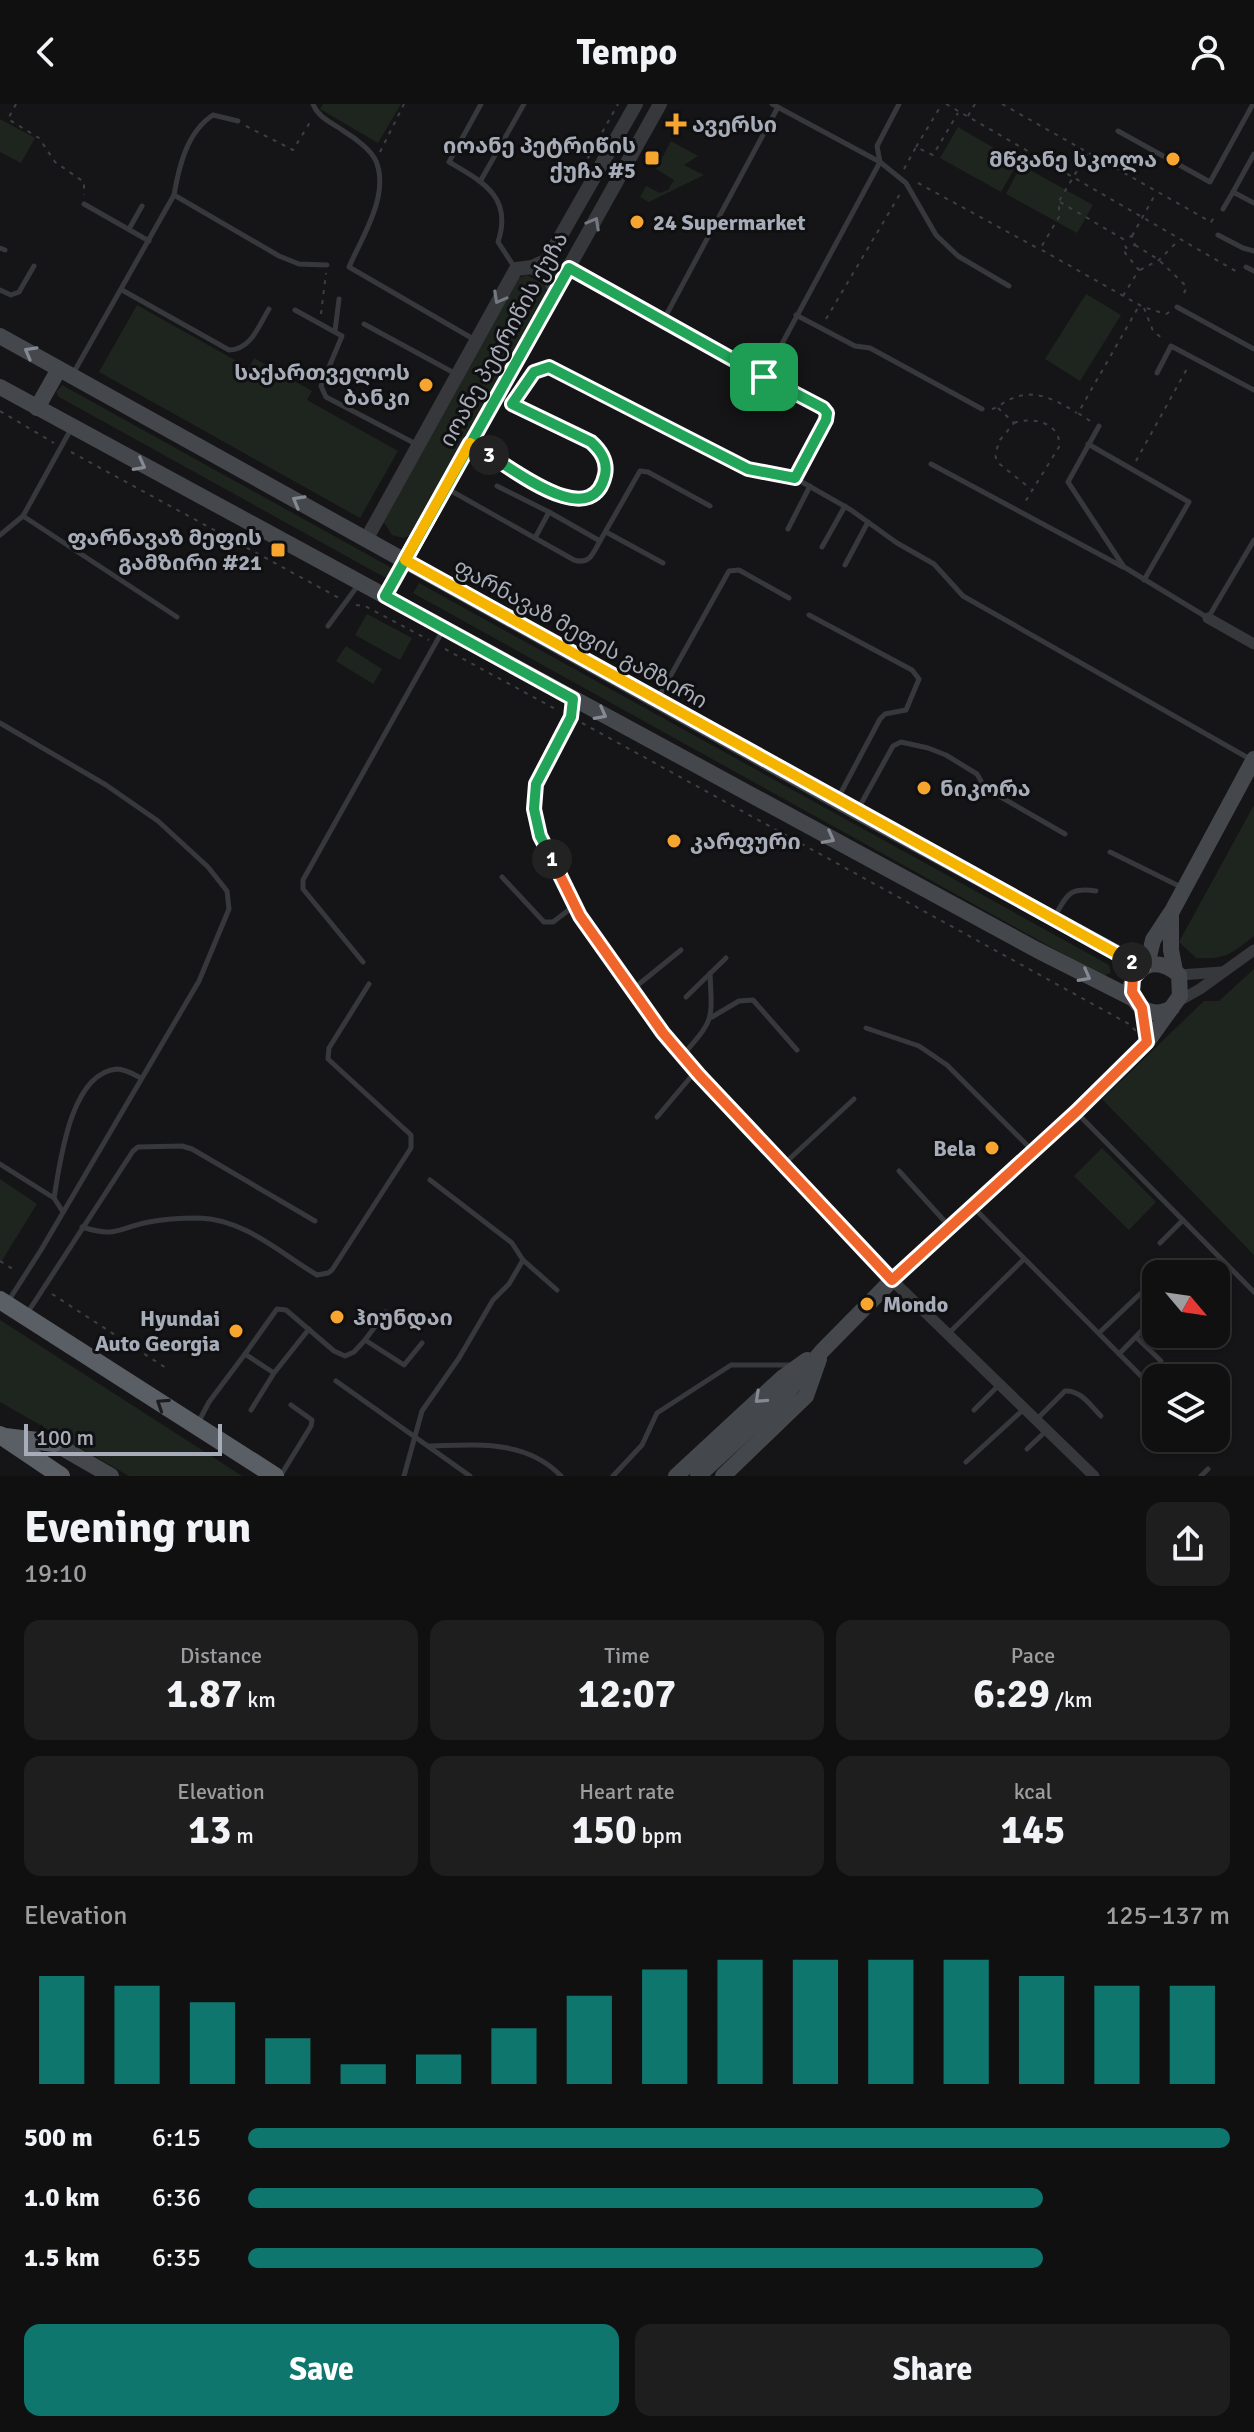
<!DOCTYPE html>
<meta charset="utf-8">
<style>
body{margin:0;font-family:Signika,"Noto Sans Georgian",sans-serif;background:#1e1e1f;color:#f1f3f6;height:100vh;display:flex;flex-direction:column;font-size:30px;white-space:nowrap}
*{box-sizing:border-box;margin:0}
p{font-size:26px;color:#9c9d9f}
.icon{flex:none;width:44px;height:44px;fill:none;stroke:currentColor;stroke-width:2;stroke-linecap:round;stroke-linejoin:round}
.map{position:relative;height:1372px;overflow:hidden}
.sheet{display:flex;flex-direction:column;background:#101011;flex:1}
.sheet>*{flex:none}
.needle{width:52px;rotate:119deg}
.fabs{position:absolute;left:1142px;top:1156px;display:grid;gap:16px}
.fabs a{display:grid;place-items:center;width:88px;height:88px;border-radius:16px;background:#101011;box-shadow:0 2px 6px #0004,0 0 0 2px #303031;font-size:40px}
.scale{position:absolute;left:24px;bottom:20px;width:198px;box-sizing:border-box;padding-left:8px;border:4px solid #a7adb8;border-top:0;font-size:22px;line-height:28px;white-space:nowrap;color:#a7adb8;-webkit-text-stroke:6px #101012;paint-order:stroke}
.pin{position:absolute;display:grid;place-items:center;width:68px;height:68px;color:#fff;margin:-34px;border-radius:16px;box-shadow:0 4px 12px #0006}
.km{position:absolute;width:40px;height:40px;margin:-20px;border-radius:50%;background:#222;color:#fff;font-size:22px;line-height:40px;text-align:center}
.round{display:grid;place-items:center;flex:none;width:84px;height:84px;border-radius:16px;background:#1e1e1f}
.headline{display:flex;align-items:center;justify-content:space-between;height:136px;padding:0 24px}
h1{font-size:44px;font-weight:800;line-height:60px}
.figures{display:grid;grid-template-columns:repeat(3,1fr);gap:12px;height:136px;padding:8px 24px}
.figures div{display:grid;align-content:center;border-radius:16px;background:#1e1e1f;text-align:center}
.figures b{font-size:40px;font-weight:800}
.figures small{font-size:22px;font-weight:400}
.figures p{font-size:22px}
.chart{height:224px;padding:16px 24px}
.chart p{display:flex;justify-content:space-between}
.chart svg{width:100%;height:144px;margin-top:8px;stroke:#0f766e;stroke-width:6}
.cta{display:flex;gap:16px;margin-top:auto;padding:16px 24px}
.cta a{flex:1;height:92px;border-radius:16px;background:#0f766e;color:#fff;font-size:32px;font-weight:800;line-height:92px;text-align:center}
.cta a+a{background:#1e1e1f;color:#f1f3f6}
ul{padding:0 24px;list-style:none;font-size:26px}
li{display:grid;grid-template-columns:128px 96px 1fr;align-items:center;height:60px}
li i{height:20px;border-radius:10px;background:#0f766e}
header{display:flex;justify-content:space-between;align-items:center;height:104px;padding:0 24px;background:#101011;font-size:36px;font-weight:800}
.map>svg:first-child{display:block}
.green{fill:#1d251e}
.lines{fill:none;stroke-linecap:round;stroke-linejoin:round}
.path{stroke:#3c3f43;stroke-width:2;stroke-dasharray:4 6;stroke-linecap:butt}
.service{stroke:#36383c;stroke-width:5}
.minor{stroke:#36383c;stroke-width:11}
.tertiary{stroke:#36383c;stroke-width:14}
.secondary{stroke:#44474c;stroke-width:16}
.trunk{stroke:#5a5e65;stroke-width:18}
.oneway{stroke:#747880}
.oneway2{stroke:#848992}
.oneway3{stroke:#1b1c1e}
.split-1-casing{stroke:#fff;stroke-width:16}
.split-2-casing{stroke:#fff;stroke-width:16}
.split-3-casing{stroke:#fff;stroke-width:16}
.split-4-casing{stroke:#fff;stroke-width:16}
.split-1{stroke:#22a559;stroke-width:10}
.split-2{stroke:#f0652b;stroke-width:10}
.split-3{stroke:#f5b400;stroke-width:10}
.split-4{stroke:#22a559;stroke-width:10}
.poi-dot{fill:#f6a52f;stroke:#101012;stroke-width:3}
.labels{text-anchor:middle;stroke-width:6;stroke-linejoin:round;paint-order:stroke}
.poi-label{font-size:22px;font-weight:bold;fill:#a7adb8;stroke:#101012;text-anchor:start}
.street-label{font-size:22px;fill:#a7adb8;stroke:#101012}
</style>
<header><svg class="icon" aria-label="back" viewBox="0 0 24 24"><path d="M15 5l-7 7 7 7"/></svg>Tempo<svg class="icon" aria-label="person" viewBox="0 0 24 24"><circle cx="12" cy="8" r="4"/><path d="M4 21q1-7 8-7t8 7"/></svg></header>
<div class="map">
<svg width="1254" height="1372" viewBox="0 0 1254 1372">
<rect width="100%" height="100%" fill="#151517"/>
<!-- green -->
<g class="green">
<path d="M323,0H401L378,39L320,5Z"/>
<path d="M0,15L35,34L21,59L0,48Z"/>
<path d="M958,23L1018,58L1001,88L940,54Z"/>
<path d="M671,37L698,52L684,61L704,71L649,98L640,93L646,82L660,89L668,86L674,76L656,65Z"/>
<path d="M1021,61L1093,101L1077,129L1006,90Z"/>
<path d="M527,171L545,181L547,192L414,430L403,434L392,431L383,417L516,175Z"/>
<path d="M1086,190L1121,211L1080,277L1045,255Z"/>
<path d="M137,201L249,264L254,254L312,287L307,296L398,347L360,414L99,268Z"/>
<path d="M62,281L390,463L393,467L389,473H384L59,293L56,288Z"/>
<path d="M419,479L1109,861L1111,869L1103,872L413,489Z"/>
<path d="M367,510L412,534L400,556L355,531Z"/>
<path d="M346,542L382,565L373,580L336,557Z"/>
<path d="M1254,701V832C1231,850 1225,856 1196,854L1179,838Z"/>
<path d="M1254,865V1151L1102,995L1204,897H1219Z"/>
<path d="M1102,1044L1156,1098L1129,1126L1074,1072Z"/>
<path d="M0,1075L37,1100L1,1158L0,1157Z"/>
<path d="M0,1216L222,1359L242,1372H129L0,1298Z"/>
</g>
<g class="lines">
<!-- path -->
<g class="path">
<path d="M16,0L8,15L39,34L55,58L84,78V91"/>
<path d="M946,0L1239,169"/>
<path d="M1002,0L1211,118L1215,112"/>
<path d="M968,12L975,0"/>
<path d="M246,22L293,46L312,15"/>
<path d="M916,43L942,0"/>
<path d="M380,48L404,0"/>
<path d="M1087,50L1059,97V113L1040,145L1143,203L1166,210L1171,207"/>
<path d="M904,65L916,43L933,51L958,9"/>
<path d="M578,72L618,0"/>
<path d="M918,79L1039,145"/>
<path d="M1060,98L1123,135L1126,144L1135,141L1132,132L1123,135"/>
<path d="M1132,132L1156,89"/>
<path d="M1135,141L1159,156L1187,183L1182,193"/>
<path d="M1140,166L1159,156L1179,136"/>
<path d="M1123,192L1139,166L1125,149L1126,145"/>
<path d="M1144,204L1153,227L1163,235"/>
<path d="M321,210L326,169"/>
<path d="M826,215L900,90"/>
<path d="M998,304L1014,319L1000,336L995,350L997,358L1031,385"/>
<path d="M992,305C999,303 1002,299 1009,296C1033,283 1056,296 1077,309"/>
<path d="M0,307L54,339"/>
<path d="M1090,317L1078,309L1139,202"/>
<path d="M1014,319C1032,312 1062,319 1059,343L1025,398"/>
<path d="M71,348L339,494"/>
<path d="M1136,357L1189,261"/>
<path d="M356,501L365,502L429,536"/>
<path d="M445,545L559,607"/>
<path d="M582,619L1129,920L1136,927"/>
<path d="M0,1157L16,1167"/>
<path d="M52,1190L166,1264"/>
</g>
<!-- service -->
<g class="service">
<path d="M313,0C318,14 333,19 345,28C355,34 371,46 376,57C390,91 362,133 349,163L475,236"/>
<path d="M481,0L449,58C483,78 513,93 498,138L515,164"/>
<path d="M772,0L880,58L906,79L936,131L958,152L1009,182"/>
<path d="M238,17L213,11C187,28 179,62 174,91L279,152L299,160L327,161"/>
<path d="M1118,27L1210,78L1253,0"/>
<path d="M1254,50L1233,88L1254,99"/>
<path d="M481,76L524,0"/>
<path d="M84,100L149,137"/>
<path d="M1223,105L1233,88"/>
<path d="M129,125L142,102"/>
<path d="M1218,131L1243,144L1254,147"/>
<path d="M0,144L5,146"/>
<path d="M1246,163L1254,167"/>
<path d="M569,165L823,304L827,309L826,316L795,374L851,406L897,439L934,460L963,492L1250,655"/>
<path d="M0,186L11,191L19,188L34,162"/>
<path d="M122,186L229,246C251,246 259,221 269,205"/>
<path d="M1177,203L1254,245"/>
<path d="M295,206L342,232L321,282L326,293L416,340"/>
<path d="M796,211L855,242L870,244L982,305"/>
<path d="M663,217L778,3"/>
<path d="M364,220L456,270"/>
<path d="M335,227L339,195"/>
<path d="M74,268L174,91"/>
<path d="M1157,269L1171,242L1254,286"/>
<path d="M764,273L880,58L877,42L899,0"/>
<path d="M512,300L534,268L549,263L748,365L795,374"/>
<path d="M1099,322L1068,378L1124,463L1208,514L1254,436"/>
<path d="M471,340C497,355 587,427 604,376C609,360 603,348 591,338L500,293"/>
<path d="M1088,340L1189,398L1144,476"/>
<path d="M931,360L1123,463"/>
<path d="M497,382L549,408"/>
<path d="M446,384L574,456C590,461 593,449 600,437"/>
<path d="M23,412L177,513"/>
<path d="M788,425L810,382"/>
<path d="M606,428L663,459"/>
<path d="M0,431L23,412L71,325"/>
<path d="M535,434L549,408L600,437L640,367L648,368L710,402"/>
<path d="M822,443L845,402"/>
<path d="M845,461L868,418"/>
<path d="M809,511L912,566L919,575L906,606L885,610L880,615L837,696"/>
<path d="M328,522L359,480"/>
<path d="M657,596L729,467L739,466L789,494"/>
<path d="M0,619L106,681L158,717L208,763L227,787L229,805L199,877L41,1146L9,1196"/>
<path d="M857,707L893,642L901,638L928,644L946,651L977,670L985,684L1065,730"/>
<path d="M1110,748L1183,784"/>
<path d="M502,773L544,818H553L574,802"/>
<path d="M1055,812C1067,791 1069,783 1096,787"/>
<path d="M363,858L303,785V776L443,526"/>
<path d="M633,885L681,846"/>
<path d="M686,893L726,854"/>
<path d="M712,913L739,897L753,896L797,946"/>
<path d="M866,924L919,942L947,961L1032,1046"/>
<path d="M683,951C715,914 712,917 710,869"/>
<path d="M1079,1011L1254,1188"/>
<path d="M657,1013L695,968"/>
<path d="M0,1060L54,1094"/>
<path d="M784,1060L854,995"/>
<path d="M899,1067L949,1122"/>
<path d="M430,1076L512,1139L523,1156L557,1186"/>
<path d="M975,1105L1156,1287"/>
<path d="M63,1108L54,1094C60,1059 70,969 117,965C125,965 133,970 141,974"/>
<path d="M82,1123C116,1134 118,1124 149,1118C164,1115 183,1114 199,1114C244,1115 280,1149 317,1171L328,1169L332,1166L411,1044V1031L328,955L329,944L369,880"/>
<path d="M1160,1139L1183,1116"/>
<path d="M28,1208L133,1047L138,1043L182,1042L192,1045L315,1117"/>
<path d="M949,1229L1024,1155"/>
<path d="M1099,1229L1140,1190"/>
<path d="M1136,1233L1161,1257"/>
<path d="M365,1236L386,1208"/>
<path d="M245,1250L277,1205L286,1206L334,1247L345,1252L354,1248L365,1236L404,1261L422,1239"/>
<path d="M1119,1250L1156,1212"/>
<path d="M274,1269L309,1225"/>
<path d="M336,1277L470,1372"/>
<path d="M974,1306L999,1281"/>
<path d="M1037,1315L1065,1287C1081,1286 1090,1301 1101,1312"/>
<path d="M199,1317L209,1298L245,1250L274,1269L251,1306"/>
<path d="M1216,1319L1228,1308"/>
<path d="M429,1342C475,1341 526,1335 561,1372"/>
<path d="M1027,1345L1046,1327"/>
<path d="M966,1358L1024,1305"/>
<path d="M281,1371L311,1322L312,1316L291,1301"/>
<path d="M404,1372L422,1307L459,1254L493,1196L509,1180L523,1156"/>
<path d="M613,1372L642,1341L657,1309L731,1261H793"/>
<path d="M1201,1372L1208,1365"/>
</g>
<!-- minor -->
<g class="minor">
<path d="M1208,514L1254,540"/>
<path d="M573,595L571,613L536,680L534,705L540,732L580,812L663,929L699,971L892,1176L1094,1372"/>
<path d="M1179,871L1222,868"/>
<path d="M1177,898L1200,885L1254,846"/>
</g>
<!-- tertiary -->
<g class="tertiary">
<path d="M532,163L549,172L555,188"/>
<path d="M367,434L516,165L532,163L547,156L636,0"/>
<path d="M385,492L660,0"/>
</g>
<!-- secondary -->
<g class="secondary">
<path d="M0,232L857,708L1143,863"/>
<path d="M0,283L1037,846L1134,895"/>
<path d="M37,304L59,265"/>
<path d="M1147,861L1153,836L1170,810"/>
<path d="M1175,867L1171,846V809L1254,655"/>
<path d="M54,1339L111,1372"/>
<path d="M676,1372L782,1274L807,1256"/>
<path d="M698,1372L783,1294L822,1247L892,1176L1076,1008L1147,938L1180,892L1179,871C1161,855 1139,856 1131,881C1132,904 1152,915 1172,904"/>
<path d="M723,1372L806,1292L819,1255"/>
</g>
<!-- trunk -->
<g class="trunk">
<path d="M0,1196L275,1372"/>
<path d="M0,1331L61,1372"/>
<path d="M5,1333L54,1339"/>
</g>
</g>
<!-- one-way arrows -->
<defs><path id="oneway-chevron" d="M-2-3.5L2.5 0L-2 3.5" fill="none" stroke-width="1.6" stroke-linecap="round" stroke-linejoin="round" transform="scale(2)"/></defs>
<g class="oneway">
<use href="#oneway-chevron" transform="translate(594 119) rotate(-61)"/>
<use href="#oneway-chevron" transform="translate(499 194) rotate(119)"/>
</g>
<g class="oneway2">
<use href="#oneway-chevron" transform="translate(30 248) rotate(-151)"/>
<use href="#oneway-chevron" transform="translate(140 361) rotate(28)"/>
<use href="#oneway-chevron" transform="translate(298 397) rotate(-151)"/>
<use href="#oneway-chevron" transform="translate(601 610) rotate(28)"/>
<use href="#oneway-chevron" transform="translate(829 734) rotate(28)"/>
<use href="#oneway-chevron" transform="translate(1085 872) rotate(28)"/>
<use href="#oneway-chevron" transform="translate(760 1294) rotate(137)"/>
</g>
<use class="oneway3" href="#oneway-chevron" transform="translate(162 1300) rotate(-147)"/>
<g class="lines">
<defs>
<path id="split-1" d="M552,755L540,732L534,705L536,680L571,613L573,595L385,492L569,164L764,273"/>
<path id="split-2" d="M552,755L580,812L663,929L699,971L892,1176L1076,1008L1147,938L1142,904L1132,888L1133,874L1143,863L1132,858"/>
<path id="split-3" d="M489,351L470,339L405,456L1132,858"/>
<path id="split-4" d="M489,351C515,366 592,428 605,371C608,357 601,347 591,338L512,300L534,268L549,263L748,365L795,374L826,316L827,309L823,304L764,273"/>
</defs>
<!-- split-1 casing -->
<use href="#split-1" class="split-1-casing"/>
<!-- split-2 casing -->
<use href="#split-2" class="split-2-casing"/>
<!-- split-3 casing -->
<use href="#split-3" class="split-3-casing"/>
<!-- split-4 casing -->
<use href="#split-4" class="split-4-casing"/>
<!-- split-1 -->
<use href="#split-1" class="split-1"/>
<!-- split-2 -->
<use href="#split-2" class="split-2"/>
<!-- split-3 -->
<use href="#split-3" class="split-3"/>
<!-- split-4 -->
<use href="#split-4" class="split-4"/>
</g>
<!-- markers -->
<g class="poi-dot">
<path d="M672 8h8v8h8v8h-8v8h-8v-8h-8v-8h8z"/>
<rect x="644" y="46" width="16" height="16" rx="4"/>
<circle cx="1173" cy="55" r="8"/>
<circle cx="637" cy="118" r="8"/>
<circle cx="426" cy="281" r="8"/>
<rect x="270" y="438" width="16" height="16" rx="4"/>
<circle cx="924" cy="684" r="8"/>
<circle cx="674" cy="737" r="8"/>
<circle cx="992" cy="1044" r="8"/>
<circle cx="867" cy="1200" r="8"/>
<circle cx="337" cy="1213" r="8"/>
<circle cx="236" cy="1227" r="8"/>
</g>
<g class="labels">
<!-- poi labels -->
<g class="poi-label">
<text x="692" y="28">ავერსი</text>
<text x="636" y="49" text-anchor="end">იოანე პეტრიწის<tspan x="636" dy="25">ქუჩა #5</tspan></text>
<text x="1157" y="63" text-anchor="end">მწვანე სკოლა</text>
<text x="653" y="126">24 Supermarket</text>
<text x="410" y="276" text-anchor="end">საქართველოს<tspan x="410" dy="25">ბანკი</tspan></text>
<text x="262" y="441" text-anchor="end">ფარნავაზ მეფის<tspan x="262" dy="25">გამზირი #21</tspan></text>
<text x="940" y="692">ნიკორა</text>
<text x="690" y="745">კარფური</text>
<text x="976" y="1052" text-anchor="end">Bela</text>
<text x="883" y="1208">Mondo</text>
<text x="353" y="1221">ჰიუნდაი</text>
<text x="220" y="1222" text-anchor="end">Hyundai<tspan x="220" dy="25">Auto Georgia</tspan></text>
</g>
<!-- street labels -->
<g class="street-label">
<text transform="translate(503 235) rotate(-61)" y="8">იოანე პეტრიწის ქუჩა</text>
<text transform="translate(581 529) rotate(29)" y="8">ფარნავაზ მეფის გამზირი</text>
</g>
</g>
</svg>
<div class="fabs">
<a><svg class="needle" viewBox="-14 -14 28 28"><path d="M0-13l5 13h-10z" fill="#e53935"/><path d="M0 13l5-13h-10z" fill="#9c9d9f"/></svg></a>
<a><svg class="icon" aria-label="layers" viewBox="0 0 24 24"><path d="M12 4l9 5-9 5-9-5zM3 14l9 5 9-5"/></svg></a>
</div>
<div class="scale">100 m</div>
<div class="pin" style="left:764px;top:273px;background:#1e9e55"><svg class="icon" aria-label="arrive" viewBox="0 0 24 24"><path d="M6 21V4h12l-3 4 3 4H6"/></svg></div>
<b class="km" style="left:552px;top:755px">1</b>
<b class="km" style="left:1132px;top:858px">2</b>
<b class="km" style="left:489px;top:351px">3</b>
</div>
<section class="sheet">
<div class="headline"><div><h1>Evening run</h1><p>19:10</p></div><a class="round"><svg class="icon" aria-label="share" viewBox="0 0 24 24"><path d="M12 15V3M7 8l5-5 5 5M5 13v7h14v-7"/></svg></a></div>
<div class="figures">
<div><p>Distance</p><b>1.87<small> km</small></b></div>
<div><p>Time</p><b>12:07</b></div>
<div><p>Pace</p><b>6:29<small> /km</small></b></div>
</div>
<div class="figures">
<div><p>Elevation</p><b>13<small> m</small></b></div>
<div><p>Heart rate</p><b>150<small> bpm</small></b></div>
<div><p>kcal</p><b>145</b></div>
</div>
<div class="chart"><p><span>Elevation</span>125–137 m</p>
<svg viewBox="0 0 160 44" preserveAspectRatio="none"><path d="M5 44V11M15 44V14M25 44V19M35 44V30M45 44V38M55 44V35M65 44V27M75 44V17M85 44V9M95 44V6M105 44V6M115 44V6M125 44V6M135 44V11M145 44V14M155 44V14"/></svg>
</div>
<ul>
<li><b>500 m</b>6:15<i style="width:100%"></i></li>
<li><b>1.0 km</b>6:36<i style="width:81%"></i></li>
<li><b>1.5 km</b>6:35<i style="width:81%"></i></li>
</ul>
<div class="cta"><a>Save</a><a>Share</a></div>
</section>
